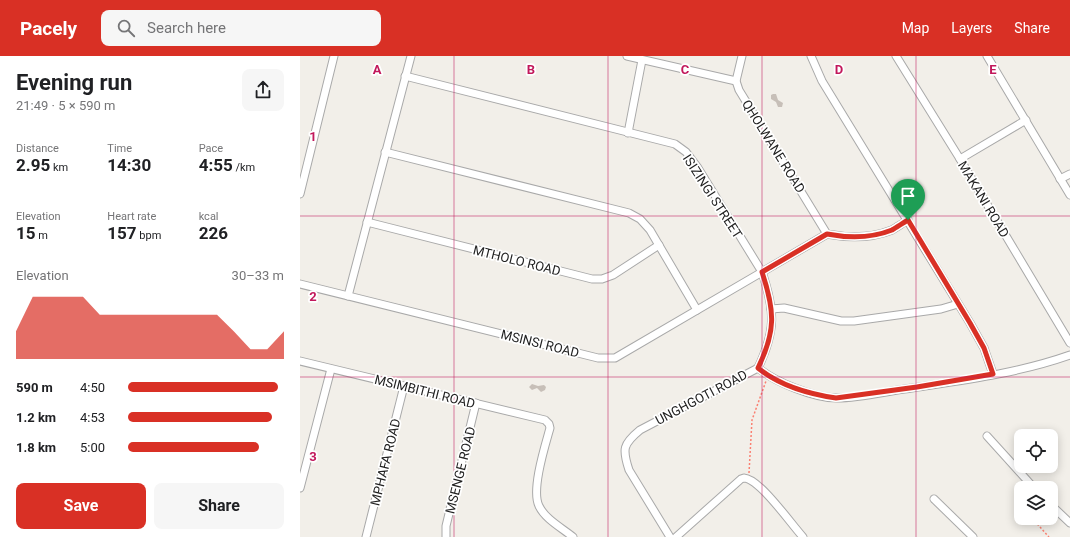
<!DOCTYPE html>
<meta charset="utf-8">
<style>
body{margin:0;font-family:Roboto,sans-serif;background:#f6f6f6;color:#202124;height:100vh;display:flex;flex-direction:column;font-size:15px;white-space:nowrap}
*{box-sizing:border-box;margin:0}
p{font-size:13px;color:#757577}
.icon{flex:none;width:22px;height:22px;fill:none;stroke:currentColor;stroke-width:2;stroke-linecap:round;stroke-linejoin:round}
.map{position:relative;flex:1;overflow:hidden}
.details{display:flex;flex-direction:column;background:#fff;width:300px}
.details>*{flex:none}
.buttons{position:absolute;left:714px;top:373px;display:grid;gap:8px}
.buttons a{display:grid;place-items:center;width:44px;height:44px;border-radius:8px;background:#fff;box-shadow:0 2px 10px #0003;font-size:20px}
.pin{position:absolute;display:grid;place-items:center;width:34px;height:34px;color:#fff;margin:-41px -17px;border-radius:50% 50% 50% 0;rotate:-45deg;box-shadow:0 0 4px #0007}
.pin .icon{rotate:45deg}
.round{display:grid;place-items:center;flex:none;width:42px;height:42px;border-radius:8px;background:#f6f6f6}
.head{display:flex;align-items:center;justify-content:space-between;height:68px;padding:0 16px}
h1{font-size:22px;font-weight:700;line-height:30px}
.metrics{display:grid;grid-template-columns:repeat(3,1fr);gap:6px;height:68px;padding:4px 16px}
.metrics div{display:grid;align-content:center}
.metrics b{font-size:17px;font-weight:700}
.metrics small{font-size:11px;font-weight:400}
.metrics p{font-size:11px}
.chart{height:112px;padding:8px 16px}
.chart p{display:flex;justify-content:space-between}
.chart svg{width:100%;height:72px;margin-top:4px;fill:#d93025;opacity:.7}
.cta{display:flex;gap:8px;margin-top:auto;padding:8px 16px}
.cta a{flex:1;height:46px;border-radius:8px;background:#d93025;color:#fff;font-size:16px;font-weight:700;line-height:46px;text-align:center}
.cta a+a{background:#f6f6f6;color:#202124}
ul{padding:0 16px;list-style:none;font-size:13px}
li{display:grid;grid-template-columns:64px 48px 1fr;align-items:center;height:30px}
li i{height:10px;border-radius:5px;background:#d93025}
header{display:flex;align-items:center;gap:24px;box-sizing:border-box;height:56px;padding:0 20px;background:#d93025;color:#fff}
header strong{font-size:19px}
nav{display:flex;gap:22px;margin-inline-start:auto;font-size:14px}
.search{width:280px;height:36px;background:#f6f6f6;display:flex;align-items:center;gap:10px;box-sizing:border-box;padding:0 14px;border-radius:8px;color:#757577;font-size:15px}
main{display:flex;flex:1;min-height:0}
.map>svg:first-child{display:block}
.building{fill:#c7bfb8}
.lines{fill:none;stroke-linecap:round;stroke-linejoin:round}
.minor-casing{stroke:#a9a9a9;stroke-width:9}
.path{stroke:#fa8072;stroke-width:1.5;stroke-dasharray:2 2;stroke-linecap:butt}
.minor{stroke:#fff;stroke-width:7}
.route-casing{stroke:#fff;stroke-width:8}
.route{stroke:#d93025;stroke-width:5}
.grid{fill:none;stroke:#c2185b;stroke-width:1;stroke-opacity:0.55}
.labels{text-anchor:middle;stroke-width:3.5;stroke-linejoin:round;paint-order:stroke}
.street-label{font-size:13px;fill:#222;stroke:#fff}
.grid-label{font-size:13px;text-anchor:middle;font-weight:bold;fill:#c2185b;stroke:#fff;stroke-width:3.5;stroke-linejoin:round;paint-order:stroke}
</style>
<header>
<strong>Pacely</strong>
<div class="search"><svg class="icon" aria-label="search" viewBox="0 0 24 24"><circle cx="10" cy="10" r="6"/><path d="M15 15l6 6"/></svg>Search here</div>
<nav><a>Map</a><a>Layers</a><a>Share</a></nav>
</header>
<main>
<section class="details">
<div class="head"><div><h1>Evening run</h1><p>21:49 · 5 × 590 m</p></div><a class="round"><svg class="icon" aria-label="share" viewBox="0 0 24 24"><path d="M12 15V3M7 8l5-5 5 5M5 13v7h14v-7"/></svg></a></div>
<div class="metrics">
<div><p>Distance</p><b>2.95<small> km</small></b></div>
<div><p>Time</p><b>14:30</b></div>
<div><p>Pace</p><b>4:55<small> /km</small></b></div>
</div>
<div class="metrics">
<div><p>Elevation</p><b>15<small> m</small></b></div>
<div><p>Heart rate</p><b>157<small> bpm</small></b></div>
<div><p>kcal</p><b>226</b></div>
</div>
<div class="chart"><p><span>Elevation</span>30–33 m</p>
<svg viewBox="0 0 160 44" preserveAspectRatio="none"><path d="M0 44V27L10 6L20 6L30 6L40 6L50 17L60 17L70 17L80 17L90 17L100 17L110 17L120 17L130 27L140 38L150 38L160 27V44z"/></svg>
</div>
<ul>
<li><b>590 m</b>4:50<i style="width:96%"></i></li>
<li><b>1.2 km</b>4:53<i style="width:92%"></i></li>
<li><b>1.8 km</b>5:00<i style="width:84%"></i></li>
</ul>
<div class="cta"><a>Save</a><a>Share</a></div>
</section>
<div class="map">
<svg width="770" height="481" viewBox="0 0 770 481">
<rect width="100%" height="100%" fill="#f2efe9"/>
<!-- building -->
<g class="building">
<path d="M473,38H476L478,44L483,47L482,51H478L476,46L471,43V39Z"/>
<path d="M232,328L238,330L244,329L246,331L245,334L241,336L237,332L232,334L229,331Z"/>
</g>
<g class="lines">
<defs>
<g id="minor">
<path d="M327,0L436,25"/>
<path d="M442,0L436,25L439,34L527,178C548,182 572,182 592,174C597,171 603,167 608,164"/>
<path d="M511,0L522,25L670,267L684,292L693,318"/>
<path d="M596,0L660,103L770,287"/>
<path d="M687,0L770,139"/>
<path d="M105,20L375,88L386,96L398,112L462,216C475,255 476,274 458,312"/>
<path d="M328,77L342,4"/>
<path d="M85,96L329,157L340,163L350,174L397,254"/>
<path d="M660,103L726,64"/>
<path d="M760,123L770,118"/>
<path d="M0,138L34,0"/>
<path d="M67,166L292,223H302L313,219L359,189"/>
<path d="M0,228L298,302H315L527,178"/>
<path d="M48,240L111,0"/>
<path d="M471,253L484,252L541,265H554L641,253L658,248"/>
<path d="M0,305L245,364L249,368L250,372C245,390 231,434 239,450C245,463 262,472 273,481"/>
<path d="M458,312C476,326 513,342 537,342C562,342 587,335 612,332C665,324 719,317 770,299"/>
<path d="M687,380L734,432"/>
<path d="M0,432L31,313"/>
<path d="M634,443L673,481"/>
<path d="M751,449L770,467"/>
<path d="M66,481L104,330"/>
<path d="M146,481V470L176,347"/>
<path d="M370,481L329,414C322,393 323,388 340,374L458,312"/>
<path d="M376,481L441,423L444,422C460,423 491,468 503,481"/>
</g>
</defs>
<!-- minor casing -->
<use href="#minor" class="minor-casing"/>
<!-- path -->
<g class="path">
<path d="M449,417L452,364L466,325"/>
<path d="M721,437L716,440L715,443L721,450"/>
<path d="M732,462L749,481"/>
</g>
<!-- minor -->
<use href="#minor" class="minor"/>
</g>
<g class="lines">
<defs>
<path id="route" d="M608,164L670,267L684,292L693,318L617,331L536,342C509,338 479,329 458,312C476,275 475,255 462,216L527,178C548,182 572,182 592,174C597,171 603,167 608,164Z"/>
</defs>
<!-- route casing -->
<use href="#route" class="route-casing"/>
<!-- route -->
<use href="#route" class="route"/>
</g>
<!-- grid -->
<path class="grid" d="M154,0V481M308,0V481M462,0V481M616,0V481M0,160H770M0,321H770"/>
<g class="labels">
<!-- street labels -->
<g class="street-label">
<text transform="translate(474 90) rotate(58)" y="5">QHOLWANE ROAD</text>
<text transform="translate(413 140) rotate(57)" y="5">ISIZINGI STREET</text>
<text transform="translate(684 143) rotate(59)" y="5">MAKANI ROAD</text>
<text transform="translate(217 204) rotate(14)" y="5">MTHOLO ROAD</text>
<text transform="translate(240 287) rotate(14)" y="5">MSINSI ROAD</text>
<text transform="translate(125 335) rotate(14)" y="5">MSIMBITHI ROAD</text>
<text transform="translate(401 341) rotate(-28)" y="5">UNGHGOTI ROAD</text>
<text transform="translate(85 406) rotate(-76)" y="5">MPHAFA ROAD</text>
<text transform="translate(160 414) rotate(-76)" y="5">MSENGE ROAD</text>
</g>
</g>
<g class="grid-label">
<text x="77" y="18">A</text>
<text x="231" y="18">B</text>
<text x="385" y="18">C</text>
<text x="539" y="18">D</text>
<text x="693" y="18">E</text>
<text x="13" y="85">1</text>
<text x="13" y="245">2</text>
<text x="13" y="405">3</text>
</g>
</svg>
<div class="buttons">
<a><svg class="icon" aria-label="locate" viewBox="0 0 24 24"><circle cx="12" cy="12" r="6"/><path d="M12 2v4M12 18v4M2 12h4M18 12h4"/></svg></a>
<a><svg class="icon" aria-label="layers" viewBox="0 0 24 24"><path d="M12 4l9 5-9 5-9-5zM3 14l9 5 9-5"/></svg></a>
</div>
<div class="pin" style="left:608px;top:164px;background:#1e9e55"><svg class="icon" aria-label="arrive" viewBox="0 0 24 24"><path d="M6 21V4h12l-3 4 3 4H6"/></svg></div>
</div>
</main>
